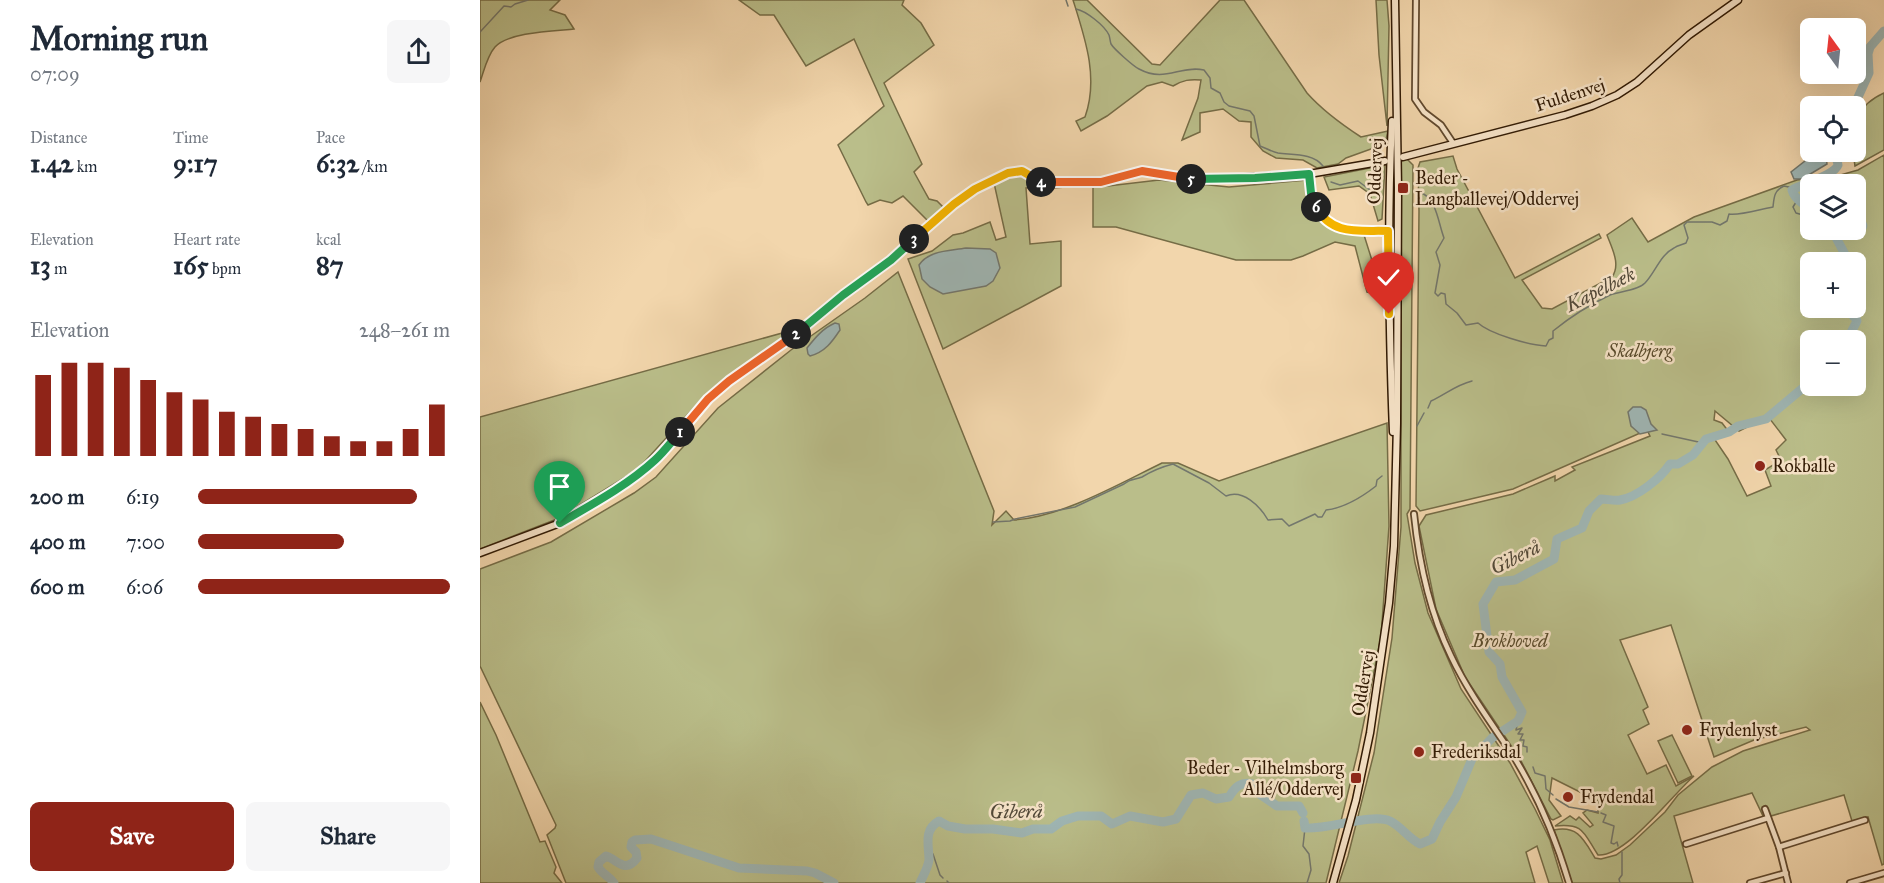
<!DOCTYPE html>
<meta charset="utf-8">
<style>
body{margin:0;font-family:"IM FELL Great Primer",serif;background:#f6f6f7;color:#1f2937;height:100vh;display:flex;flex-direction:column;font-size:22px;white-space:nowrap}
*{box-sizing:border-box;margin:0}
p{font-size:20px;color:#747a83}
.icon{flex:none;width:33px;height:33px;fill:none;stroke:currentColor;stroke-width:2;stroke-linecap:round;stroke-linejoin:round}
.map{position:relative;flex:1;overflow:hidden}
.details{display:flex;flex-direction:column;background:#fff;width:480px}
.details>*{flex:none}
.needle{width:39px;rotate:345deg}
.controls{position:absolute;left:1320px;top:18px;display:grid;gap:12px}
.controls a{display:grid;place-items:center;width:66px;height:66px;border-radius:9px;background:#fff;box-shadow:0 6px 24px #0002;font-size:30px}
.pin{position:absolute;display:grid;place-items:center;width:51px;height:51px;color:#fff;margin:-62px -26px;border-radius:50% 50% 50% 0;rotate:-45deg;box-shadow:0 0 6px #0007}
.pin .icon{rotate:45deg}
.km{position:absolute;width:30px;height:30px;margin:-15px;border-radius:50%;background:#222;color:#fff;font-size:16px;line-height:30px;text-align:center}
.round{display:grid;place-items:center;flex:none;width:63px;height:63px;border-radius:9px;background:#f6f6f7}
.head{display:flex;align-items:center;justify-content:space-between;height:102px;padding:0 30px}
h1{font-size:33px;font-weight:700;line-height:45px}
.metrics{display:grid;grid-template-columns:repeat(3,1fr);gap:9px;height:102px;padding:6px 30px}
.metrics div{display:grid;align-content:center}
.metrics b{font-size:26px;font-weight:700}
.metrics small{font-size:16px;font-weight:400}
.metrics p{font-size:16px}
.chart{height:168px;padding:12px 30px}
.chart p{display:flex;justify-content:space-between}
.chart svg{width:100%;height:108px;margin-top:6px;stroke:#8f2418;stroke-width:6}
.action{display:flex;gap:12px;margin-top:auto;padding:12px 30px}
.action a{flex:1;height:69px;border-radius:9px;background:#8f2418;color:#fff;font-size:24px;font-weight:700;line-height:69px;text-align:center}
.action a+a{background:#f6f6f7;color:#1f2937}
ul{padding:0 30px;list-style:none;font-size:20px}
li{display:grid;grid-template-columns:96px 72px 1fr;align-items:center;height:45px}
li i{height:15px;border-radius:8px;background:#8f2418}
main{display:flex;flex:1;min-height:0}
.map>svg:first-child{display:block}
.green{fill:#babe8a;stroke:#756c46;stroke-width:1.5;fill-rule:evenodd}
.water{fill:#9fb6b4;stroke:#73776d;stroke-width:1.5}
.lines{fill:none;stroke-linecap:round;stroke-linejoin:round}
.stream{stroke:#73776d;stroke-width:1.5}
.river{stroke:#9fb6b4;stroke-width:9}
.street-casing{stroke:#60482d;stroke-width:8}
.secondary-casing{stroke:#301903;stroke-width:9}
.street{stroke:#f7e4c9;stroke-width:4.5}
.secondary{stroke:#f7e4c9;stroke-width:6}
.split-1-casing{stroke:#fff;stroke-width:12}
.split-2-casing{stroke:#fff;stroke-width:12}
.split-3-casing{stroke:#fff;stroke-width:12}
.split-4-casing{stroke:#fff;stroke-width:12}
.split-5-casing{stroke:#fff;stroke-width:12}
.split-6-casing{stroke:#fff;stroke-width:12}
.split-7-casing{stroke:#fff;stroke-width:12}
.split-1{stroke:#22a559;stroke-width:8}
.split-2{stroke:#f0652b;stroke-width:8}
.split-3{stroke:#22a559;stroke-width:8}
.split-4{stroke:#f5b400;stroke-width:8}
.split-5{stroke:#f0652b;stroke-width:8}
.split-6{stroke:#22a559;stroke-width:8}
.split-7{stroke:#f5b400;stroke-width:8}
.poi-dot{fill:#8f2418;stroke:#f7e4c9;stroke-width:2}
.labels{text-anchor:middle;stroke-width:5;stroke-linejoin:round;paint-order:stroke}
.street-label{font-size:18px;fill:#301903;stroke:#f7e4c9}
.poi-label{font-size:18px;fill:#301903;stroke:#f7e4c9;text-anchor:start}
.park-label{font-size:18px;font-style:italic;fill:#594b2c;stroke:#f7e4c9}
.water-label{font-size:20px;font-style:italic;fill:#514838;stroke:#f7e4c9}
</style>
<main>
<section class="details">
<div class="head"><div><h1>Morning run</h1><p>07:09</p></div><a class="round"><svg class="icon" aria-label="share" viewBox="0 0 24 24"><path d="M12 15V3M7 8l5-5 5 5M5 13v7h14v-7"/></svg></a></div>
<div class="metrics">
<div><p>Distance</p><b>1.42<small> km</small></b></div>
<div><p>Time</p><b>9:17</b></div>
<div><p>Pace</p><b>6:32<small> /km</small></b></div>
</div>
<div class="metrics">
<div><p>Elevation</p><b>13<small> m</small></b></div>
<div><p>Heart rate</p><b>165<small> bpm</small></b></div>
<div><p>kcal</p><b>87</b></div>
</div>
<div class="chart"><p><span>Elevation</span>248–261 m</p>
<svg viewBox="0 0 160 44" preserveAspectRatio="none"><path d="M5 44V11M15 44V6M25 44V6M35 44V8M45 44V13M55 44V18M65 44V21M75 44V26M85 44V28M95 44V31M105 44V33M115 44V36M125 44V38M135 44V38M145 44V33M155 44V23"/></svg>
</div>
<ul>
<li><b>200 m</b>6:19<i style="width:87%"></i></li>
<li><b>400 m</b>7:00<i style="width:58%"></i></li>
<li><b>600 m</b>6:06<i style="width:100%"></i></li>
</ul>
<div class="action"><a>Save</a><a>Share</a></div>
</section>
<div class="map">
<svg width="1404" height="883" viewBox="0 0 1404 883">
<rect width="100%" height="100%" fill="#f2d6ac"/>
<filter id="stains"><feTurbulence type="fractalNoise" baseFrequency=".00333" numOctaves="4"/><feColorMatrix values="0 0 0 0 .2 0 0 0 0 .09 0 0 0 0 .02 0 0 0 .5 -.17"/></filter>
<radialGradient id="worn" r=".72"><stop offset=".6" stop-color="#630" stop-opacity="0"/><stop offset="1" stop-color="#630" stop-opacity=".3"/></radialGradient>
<!-- green -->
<g class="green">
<path d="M0,0H80L70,10L85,15L94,29C74,31 29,32 15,47C7,56 4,71 0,82Z"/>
<path d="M259,0H424L422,5L441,23L454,45L404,83L442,164L434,172L449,199L457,201L464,208L448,221L423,196L412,203L400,200L388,205L386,202L358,145L404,106L374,39L326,66L294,15H280Z"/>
<path d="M593,0H607L672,64L680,65L740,0H764L827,93C843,111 861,124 881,137L908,131L905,144L866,158L858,164L837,168L823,160L796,158L783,151L771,137V122L759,121L743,109L720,113V132L702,140L718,98L721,80C710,79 703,80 693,86L682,82L667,86L627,116L601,131L596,121L605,117C619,78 605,38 593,0Z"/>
<path d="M896,0H907L909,26L907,126L899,55Z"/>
<path d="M1404,93V150L1375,166L1373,152H1376C1376,122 1374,107 1404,93Z"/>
<path d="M1404,155V864L1402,865L1388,817L1372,821L1364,795L1284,818L1272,793L1194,816L1213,883H1092L1074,830C1098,825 1104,840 1115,858L1121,859L1136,855L1150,845L1185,812L1198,795L1232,767L1263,751L1330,730L1326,727L1274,740L1234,757L1191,625L1140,640L1168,707L1163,710L1169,724L1148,735L1167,774L1186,765L1196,786L1214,776C1193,794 1146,857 1118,855C1103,832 1104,823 1075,826L1090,816L1096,820L1099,817L1110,827L1113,825L1103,813L1107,810L1118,813V801L1072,778L1069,800L1081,816L1073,820L1071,819L1040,759L985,677L956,609L939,526L946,515L1033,494L1075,476V481L1095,470L1092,467L1170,436L1167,430L1033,489L940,511L936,506L939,211L938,168L940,162L973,156L977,169L1035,278L1119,234L1121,238L1042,280L1062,308L1072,309L1132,277C1141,264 1132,249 1127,235L1152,218L1168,242L1214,217L1317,180L1344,176L1350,178L1378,170ZM1330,184H1376V230H1330ZM1330,262H1376V308H1330ZM1330,340H1376V386H1330ZM1235,411L1259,431L1275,423L1290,419L1306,440L1296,450L1301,460L1285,470L1291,486L1267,496L1248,459L1233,437L1249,432L1242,423L1234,420Z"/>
<path d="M926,158L933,165L930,509L927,514L935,563L948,613L981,689L1030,763L1055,809L1070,840L1083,883H1069L1057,846L1046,852L1055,883H859L868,856L894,753L912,638L921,527V161Z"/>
<path d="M905,165L902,219L898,221L890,194L879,186L849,190L844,177Z"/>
<path d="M537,175L546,177L558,184V187L546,188L550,244L581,241V286L463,349L428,259L452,251L473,235L483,233L510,222L516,240L526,237L514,183Z"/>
<path d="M679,180L749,187L827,180C828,188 828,198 831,205C840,228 862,232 884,235L901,289L896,294L887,292L875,246L855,242L823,256L811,260H756L636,227H613V185L628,186Z"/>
<path d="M418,272L514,511L512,525L526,511L534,520C582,517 639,484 682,463H698L739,481L907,423L909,526L901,637L878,751L846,883H86L67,835L75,828L76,825L0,666V569L71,542L154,493L176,477L238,408L311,350L385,298Z"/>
<path d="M313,330L237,385L219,402L157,470L77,519L0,549V417Z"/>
<path d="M0,702L16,735L60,842L65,841L76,867L74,873L82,883H0Z"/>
<path d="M1192,735L1212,776L1198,783L1178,741Z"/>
</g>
<!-- water -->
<g class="water">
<path d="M1339,152L1346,155L1347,164L1322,179H1314L1311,172L1334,154Z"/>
<path d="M486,248L510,249L516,253L520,268L513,281L506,286L463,294L450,287L442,279L439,265C449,250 470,251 486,248Z"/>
<path d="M355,323L359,324L360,330C352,342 345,352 330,356L328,354L327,348C335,338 343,328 355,323Z"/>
<path d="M1153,407H1161L1166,410L1171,424L1177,430L1160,434L1151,426L1148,412Z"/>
</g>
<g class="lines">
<!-- stream -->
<g class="stream">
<path d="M586,0L588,6"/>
<path d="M596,9C606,11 624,25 629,35C630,38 630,41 631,44C634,49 653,66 659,69C685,83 700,65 724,70L730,78L731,88L740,93L744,102L749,106L770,111L774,116L780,146C786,148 792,152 798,153C813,155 833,153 843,166"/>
<path d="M0,32L24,6L31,7L35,4L48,0"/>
<path d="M851,182L860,185L878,181L890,190"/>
<path d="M942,193C957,201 958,222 964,238L956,252L960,265L955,293L958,296L961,293L965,294L966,304L977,313L986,325L998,323C1010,334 1049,345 1066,346L1069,340L1073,338V331C1089,318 1109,305 1130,295C1140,291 1157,291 1165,283C1175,273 1180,255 1194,248C1198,245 1202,245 1206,243L1208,238L1204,225L1207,222H1232L1240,225L1247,221L1249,214C1259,216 1281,209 1293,207C1294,198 1294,190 1304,186L1313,188"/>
<path d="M1318,199L1313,207L1316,213L1330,217"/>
<path d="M948,408L951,401C966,394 976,385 992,381"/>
<path d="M937,426L944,413"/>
<path d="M1182,434L1223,443"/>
<path d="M513,522L530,521L535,519L595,507L644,484C651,478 655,480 662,477C672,471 681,467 693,464L729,483L746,496C763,489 780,506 788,520L802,519L809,526L835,514L838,517H842L846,510C863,508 882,497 896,486L897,480L902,476"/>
<path d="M1038,721L1036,730L1042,728L1038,734H1043L1040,740H1044L1043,746L1047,747V752"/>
<path d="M1053,767L1055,773L1065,776L1066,789L1073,795"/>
<path d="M1076,799L1089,807L1118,812"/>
<path d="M1121,813L1126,815L1123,822L1134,826L1131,843L1134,844L1137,842L1138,846"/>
<path d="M825,828L823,846L829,854L831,870L827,883"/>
<path d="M448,852L453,854L460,875L463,878"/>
<path d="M467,881L469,883"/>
<path d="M1140,883L1139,879L1142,875V852"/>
</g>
<!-- river -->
<g class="river">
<path d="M1374,106L1389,73L1388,54L1390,47L1404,31"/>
<path d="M1330,206C1323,206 1314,197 1312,190C1320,185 1355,175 1358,165C1358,162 1355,155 1353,152"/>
<path d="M1352,230L1369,262"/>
<path d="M1372,230L1379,232L1383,226L1376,209"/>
<path d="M1376,278V289"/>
<path d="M1367,308C1368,314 1375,315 1377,321L1367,340"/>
<path d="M824,821L825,828C847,830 892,813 910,821C922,827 928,838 940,844L952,839L960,822L976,797L992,759L1012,738L1038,721L1042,712L1022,677L1020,664L1009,652L1003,604L1016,582L1035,580L1074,559L1077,539L1102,528L1109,511L1121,499C1127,499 1134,501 1140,500C1157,497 1180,479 1190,464H1198L1213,455L1226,439L1249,432L1258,426L1286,419L1330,382"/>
<path d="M134,883C129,876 122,874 118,867L119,862L126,856C138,860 145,874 157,858L156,852L151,847L152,842L155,840L171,839L259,868L327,871L335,873L354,883"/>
<path d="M440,883C443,876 448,868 449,860C449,845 443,830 459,821L468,826L485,829H513L542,833L553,829H571L582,821L598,816H621L632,824L650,816L683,822L696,819L711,795L723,793L736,799L749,797C755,787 761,781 773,784L775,791L797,806H819L823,813"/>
</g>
<defs>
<g id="street">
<path d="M936,0L935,99L944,112L961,125L973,143"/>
<path d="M934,514C939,563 949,611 971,656C988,692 1012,724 1034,757C1058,796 1076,839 1089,883"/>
<path d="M1285,809L1299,847L1308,883"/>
<path d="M1206,844L1288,818"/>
<path d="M1299,847L1385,820"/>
<path d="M1270,883L1306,873"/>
<path d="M1370,883L1404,873"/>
</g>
<g id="secondary">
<path d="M912,121C907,225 909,328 913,432"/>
<path d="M923,157L1085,115L1112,106L1137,95L1157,82L1209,35L1258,0"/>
<path d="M829,174C834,234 859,230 910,231"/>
<path d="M0,553L80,523L115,502L160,472L175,460L228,399L249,381L326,327L363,295L411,260L474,204L495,189L528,173L542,171L561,182L570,184L621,182L662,171L717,180L829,174L905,161"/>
<path d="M853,883L876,800L890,733L909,603L914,546L917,423L918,188L915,0"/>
</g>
</defs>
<!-- street casing -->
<use href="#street" class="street-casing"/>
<!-- secondary casing -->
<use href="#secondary" class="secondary-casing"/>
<!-- street -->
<use href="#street" class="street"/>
<!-- secondary -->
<use href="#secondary" class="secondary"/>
</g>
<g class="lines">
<defs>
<path id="split-1" d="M80,523C111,505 148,485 175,460C184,452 192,441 200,432"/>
<path id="split-2" d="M200,432L228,399L249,381L316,334"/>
<path id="split-3" d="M316,334L363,295L411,260L434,239"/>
<path id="split-4" d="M434,239L474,204L495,189L528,173L542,171L561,182"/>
<path id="split-5" d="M561,182H621L662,171L711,179"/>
<path id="split-6" d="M711,179L775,178L829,174L831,193L836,207"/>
<path id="split-7" d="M836,207C852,236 879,230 908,231L909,314"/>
</defs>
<!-- split-1 casing -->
<use href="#split-1" class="split-1-casing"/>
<!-- split-2 casing -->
<use href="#split-2" class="split-2-casing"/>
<!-- split-3 casing -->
<use href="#split-3" class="split-3-casing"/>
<!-- split-4 casing -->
<use href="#split-4" class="split-4-casing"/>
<!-- split-5 casing -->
<use href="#split-5" class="split-5-casing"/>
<!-- split-6 casing -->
<use href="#split-6" class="split-6-casing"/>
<!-- split-7 casing -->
<use href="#split-7" class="split-7-casing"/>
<!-- split-1 -->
<use href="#split-1" class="split-1"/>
<!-- split-2 -->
<use href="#split-2" class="split-2"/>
<!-- split-3 -->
<use href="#split-3" class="split-3"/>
<!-- split-4 -->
<use href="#split-4" class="split-4"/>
<!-- split-5 -->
<use href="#split-5" class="split-5"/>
<!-- split-6 -->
<use href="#split-6" class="split-6"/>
<!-- split-7 -->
<use href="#split-7" class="split-7"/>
</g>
<!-- markers -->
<g class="poi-dot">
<rect x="917" y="182" width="12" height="12" rx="3"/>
<circle cx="1280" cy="466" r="6"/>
<circle cx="1207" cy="730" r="6"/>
<circle cx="939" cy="752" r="6"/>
<rect x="870" y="772" width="12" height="12" rx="3"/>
<circle cx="1088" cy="797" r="6"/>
</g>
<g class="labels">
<!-- street labels -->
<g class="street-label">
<text transform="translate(1090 95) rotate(-18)" y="6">Fuldenvej</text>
<text transform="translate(895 171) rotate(-88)" y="6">Oddervej</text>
<text transform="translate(883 683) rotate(-81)" y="6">Oddervej</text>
</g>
<!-- poi labels -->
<g class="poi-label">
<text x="935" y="184">Beder -<tspan x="935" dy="21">Langballevej/Oddervej</tspan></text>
<text x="1292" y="472">Rokballe</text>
<text x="1219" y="736">Frydenlyst</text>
<text x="951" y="758">Frederiksdal</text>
<text x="864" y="774" text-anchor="end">Beder - Vilhelmsborg<tspan x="864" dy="21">Allé/Oddervej</tspan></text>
<text x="1100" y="803">Frydendal</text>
</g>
<!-- park labels -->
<g class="park-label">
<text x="1160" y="357">Skalbjerg</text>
<text x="1030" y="647">Brokhoved</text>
</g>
<!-- water labels -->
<g class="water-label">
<text transform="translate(1120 289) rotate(-27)" y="7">Kapelbæk</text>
<text transform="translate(1035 557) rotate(-27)" y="7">Giberå</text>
<text transform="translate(536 811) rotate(-1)" y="7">Giberå</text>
</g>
</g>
<rect width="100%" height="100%" filter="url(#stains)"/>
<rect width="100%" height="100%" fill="url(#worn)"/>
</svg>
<div class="controls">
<a><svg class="needle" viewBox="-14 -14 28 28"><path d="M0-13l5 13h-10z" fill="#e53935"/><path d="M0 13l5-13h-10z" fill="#747a83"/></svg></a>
<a><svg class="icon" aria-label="locate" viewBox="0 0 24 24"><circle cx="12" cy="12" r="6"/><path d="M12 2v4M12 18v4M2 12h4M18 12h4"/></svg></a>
<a><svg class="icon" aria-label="layers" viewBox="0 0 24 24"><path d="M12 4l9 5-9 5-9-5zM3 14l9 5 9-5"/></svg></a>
<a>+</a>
<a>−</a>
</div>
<div class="pin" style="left:80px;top:523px;background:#1e9e55"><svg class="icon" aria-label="arrive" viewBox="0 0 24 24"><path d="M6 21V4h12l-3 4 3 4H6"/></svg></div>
<div class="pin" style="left:909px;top:314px;background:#d93025"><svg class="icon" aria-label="check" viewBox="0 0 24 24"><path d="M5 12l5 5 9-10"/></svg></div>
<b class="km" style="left:200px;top:432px">1</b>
<b class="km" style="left:316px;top:334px">2</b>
<b class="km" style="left:434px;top:239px">3</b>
<b class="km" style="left:561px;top:182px">4</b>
<b class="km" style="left:711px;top:179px">5</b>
<b class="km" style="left:836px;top:207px">6</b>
</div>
</main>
